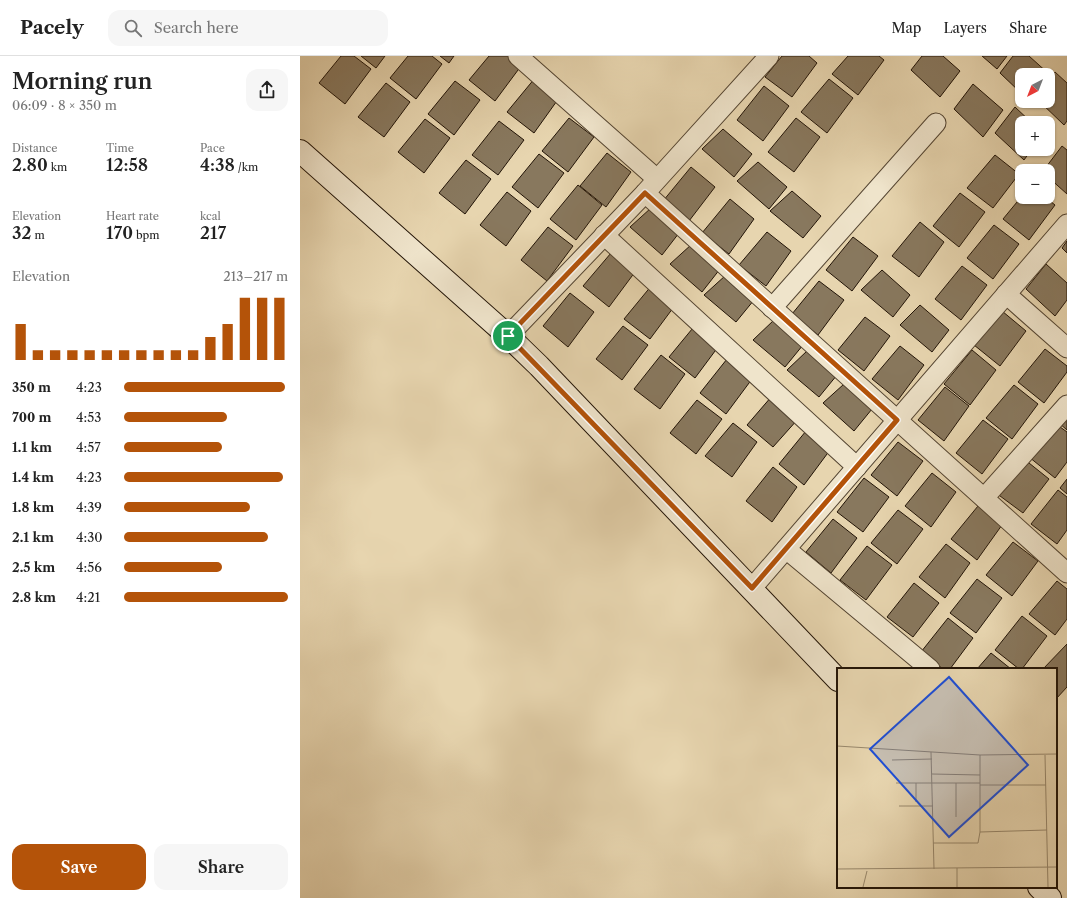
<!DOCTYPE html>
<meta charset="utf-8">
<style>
body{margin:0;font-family:"Libre Caslon Text",serif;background:#f6f6f6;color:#222;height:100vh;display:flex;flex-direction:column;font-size:15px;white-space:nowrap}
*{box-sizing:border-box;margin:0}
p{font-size:13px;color:#767676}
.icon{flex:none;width:22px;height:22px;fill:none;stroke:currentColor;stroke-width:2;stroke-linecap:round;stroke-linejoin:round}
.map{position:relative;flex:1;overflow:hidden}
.side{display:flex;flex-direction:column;background:#fff;width:300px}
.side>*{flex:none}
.needle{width:26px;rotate:222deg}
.controls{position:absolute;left:715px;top:12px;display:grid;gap:8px}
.controls a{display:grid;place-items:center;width:40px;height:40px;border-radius:8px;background:#fff;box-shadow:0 1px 3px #0004;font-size:20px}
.pin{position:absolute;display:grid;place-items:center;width:34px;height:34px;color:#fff;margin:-17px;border:2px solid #fff;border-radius:50%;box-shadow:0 1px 4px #0007}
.round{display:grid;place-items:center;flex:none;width:42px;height:42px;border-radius:12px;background:#f6f6f6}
.summary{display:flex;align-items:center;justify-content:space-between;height:68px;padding:0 12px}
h1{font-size:22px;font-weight:600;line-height:30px}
.metrics{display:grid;grid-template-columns:repeat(3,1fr);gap:6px;height:68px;padding:4px 12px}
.metrics div{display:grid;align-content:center}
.metrics b{font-size:17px;font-weight:600}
.metrics small{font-size:11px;font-weight:400}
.metrics p{font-size:11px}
.chart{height:112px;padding:8px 12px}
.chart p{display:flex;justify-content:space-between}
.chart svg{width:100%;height:72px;margin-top:4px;stroke:#b45309;stroke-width:6}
.action{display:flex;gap:8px;margin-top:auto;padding:8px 12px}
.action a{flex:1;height:46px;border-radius:12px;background:#b45309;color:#fff;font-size:16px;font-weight:600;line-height:46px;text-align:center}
.action a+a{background:#f6f6f6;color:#222}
ul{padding:0 12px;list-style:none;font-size:13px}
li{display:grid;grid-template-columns:64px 48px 1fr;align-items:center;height:30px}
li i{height:10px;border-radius:5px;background:#b45309}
header{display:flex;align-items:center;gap:24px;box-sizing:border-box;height:56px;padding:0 20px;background:#fff;border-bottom:1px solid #e0e0e0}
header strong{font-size:19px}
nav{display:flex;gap:22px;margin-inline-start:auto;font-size:14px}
.search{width:280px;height:36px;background:#f6f6f6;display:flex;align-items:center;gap:10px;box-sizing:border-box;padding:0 14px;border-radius:12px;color:#767676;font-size:15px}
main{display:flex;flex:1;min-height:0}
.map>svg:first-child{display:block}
.building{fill:#88785e;stroke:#221407}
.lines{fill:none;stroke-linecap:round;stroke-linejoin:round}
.street-casing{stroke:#534431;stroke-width:21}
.secondary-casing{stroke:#221407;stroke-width:24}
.street{stroke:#efe4cb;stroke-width:19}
.secondary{stroke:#efe4cb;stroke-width:22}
.route-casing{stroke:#fff;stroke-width:8}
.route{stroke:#b45309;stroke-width:5}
.inset-road{fill:none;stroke:#98886c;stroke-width:1}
.view{fill:#1d4ed8;fill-opacity:0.15;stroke:#1d4ed8;stroke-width:2}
.inset-edge{fill:none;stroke:#221407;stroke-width:2}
</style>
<header>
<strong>Pacely</strong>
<div class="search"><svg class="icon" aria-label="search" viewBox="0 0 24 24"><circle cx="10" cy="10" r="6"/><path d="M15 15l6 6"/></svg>Search here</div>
<nav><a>Map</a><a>Layers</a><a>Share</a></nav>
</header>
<main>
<section class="side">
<div class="summary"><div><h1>Morning run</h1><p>06:09 · 8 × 350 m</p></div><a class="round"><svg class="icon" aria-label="share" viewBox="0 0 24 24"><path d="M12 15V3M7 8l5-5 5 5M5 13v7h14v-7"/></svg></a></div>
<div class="metrics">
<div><p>Distance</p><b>2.80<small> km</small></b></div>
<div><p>Time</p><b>12:58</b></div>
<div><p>Pace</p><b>4:38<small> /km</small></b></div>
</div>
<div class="metrics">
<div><p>Elevation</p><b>32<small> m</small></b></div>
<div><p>Heart rate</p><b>170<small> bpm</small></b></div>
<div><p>kcal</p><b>217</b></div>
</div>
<div class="chart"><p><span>Elevation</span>213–217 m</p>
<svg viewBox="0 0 160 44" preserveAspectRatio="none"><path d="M5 44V22M15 44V38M25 44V38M35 44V38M45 44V38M55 44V38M65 44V38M75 44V38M85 44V38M95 44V38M105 44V38M115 44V30M125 44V22M135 44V6M145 44V6M155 44V6"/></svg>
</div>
<ul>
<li><b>350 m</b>4:23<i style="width:98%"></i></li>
<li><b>700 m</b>4:53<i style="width:63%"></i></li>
<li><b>1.1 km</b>4:57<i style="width:60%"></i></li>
<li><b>1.4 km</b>4:23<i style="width:97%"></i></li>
<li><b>1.8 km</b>4:39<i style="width:77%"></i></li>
<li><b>2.1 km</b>4:30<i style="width:88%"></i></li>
<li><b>2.5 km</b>4:56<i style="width:60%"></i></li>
<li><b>2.8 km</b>4:21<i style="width:100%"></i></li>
</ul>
<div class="action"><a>Save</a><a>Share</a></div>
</section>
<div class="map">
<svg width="767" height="842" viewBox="0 0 767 842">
<rect width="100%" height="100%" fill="#e7d5af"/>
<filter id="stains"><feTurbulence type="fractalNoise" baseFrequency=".005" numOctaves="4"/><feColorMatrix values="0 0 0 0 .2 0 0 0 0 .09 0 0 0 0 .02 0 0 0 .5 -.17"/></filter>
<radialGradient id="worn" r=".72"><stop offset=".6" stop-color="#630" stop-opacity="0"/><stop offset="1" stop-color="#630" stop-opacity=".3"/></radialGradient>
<!-- building -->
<g class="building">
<path d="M41,0H54L71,13L45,48L19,27Z"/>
<path d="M61,0H85L76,12Z"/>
<path d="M108,0H132L142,8L116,43L90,22Z"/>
<path d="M140,0H154L149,7Z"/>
<path d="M189,0H208L221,10L195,45L169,24Z"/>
<path d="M482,0H509L517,7L492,41L465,21Z"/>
<path d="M548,0H579L584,4L558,39L532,18Z"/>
<path d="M622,0H643L660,15L640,41L611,14Z"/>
<path d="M682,0H707L697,13Z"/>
<path d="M713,0H729L749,18L722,19V38L700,17Z"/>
<path d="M755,16L767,27V65L764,69L739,45H748V25Z"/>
<path d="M235,22L259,42L234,77L207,56Z"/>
<path d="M529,23L553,42L527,77L501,56Z"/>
<path d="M155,25L180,44L154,79L128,58Z"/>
<path d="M86,27L110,46L84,81L58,61Z"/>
<path d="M673,28L703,54L683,81L654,53Z"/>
<path d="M464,30L489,50L463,85L437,64Z"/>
<path d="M715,51L732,67H722V93H732L724,104L695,77Z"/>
<path d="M269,62L294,81L268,116L242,95Z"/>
<path d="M496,62L520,81L494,116L468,96Z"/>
<path d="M125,63L150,82L124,117L98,96Z"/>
<path d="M199,65L224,84L198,119L172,99Z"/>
<path d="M423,73L452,98L434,121L402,93Z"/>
<path d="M762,90L767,94V138L748,121V115H743Z"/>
<path d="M307,97L331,116L306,151L280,130Z"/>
<path d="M239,98L264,117L238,152L212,131Z"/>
<path d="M695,99L719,118L693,152L667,132Z"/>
<path d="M166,104L191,123L165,158L139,137Z"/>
<path d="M458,106L487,131L469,153L437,125Z"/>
<path d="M391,111L415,131L389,165L363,145Z"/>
<path d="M278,129L302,149L276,184L250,163Z"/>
<path d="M492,135L521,160L503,182L470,155Z"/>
<path d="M207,136L231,155L206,190L180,169Z"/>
<path d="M660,137L685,156L659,191L633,170Z"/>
<path d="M722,140L745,141L755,149L729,184L703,163Z"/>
<path d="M430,143L454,163L429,198L402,177Z"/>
<path d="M351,152L379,177L362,199L330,171Z"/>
<path d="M620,166L644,186L619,221L592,200Z"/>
<path d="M694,169L719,188L693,223L667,202Z"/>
<path d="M248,171L273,190L247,225L221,204Z"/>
<path d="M467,176L491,195L466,230L439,209Z"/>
<path d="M553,181L578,200L552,235L526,214Z"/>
<path d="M767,185V197L762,192Z"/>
<path d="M392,188L420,213L402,236L370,208Z"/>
<path d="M311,197L335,216L309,251L283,230Z"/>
<path d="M746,208L767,227V244L755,260L726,233Z"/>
<path d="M662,210L687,229L661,264L635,243Z"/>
<path d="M582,214L610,239L593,261L561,234Z"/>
<path d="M426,219L454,244L436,266L404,239Z"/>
<path d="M519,225L544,244L518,279L492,258Z"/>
<path d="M352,229L376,248L350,283L324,263Z"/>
<path d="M270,237L294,256L268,291L243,270Z"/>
<path d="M620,249L649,274L632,296L600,269Z"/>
<path d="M702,255L726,275L700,310L674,289Z"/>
<path d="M565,261L590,280L564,315L538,294Z"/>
<path d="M474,264L503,289L485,311L453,284Z"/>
<path d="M397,267L421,287L395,322L369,301Z"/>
<path d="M323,270L348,289L322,324L296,303Z"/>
<path d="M600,290L624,309L598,344L572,323Z"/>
<path d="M745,293L767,310V316L744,347L718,326Z"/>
<path d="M508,294L537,319L519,341L487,314Z"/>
<path d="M672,294L696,314L670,349L644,328Z"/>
<path d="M361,299L385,318L360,353L334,333Z"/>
<path d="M427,303L452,323L426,358L400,337Z"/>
<path d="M544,328L572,353L554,375L523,347Z"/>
<path d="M714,329L738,348L712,383L686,362Z"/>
<path d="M645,331L669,350L644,385L618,364Z"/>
<path d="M472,340L498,363L473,391L447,369Z"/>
<path d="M397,344L422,363L396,398L370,377Z"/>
<path d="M767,357V374L759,367Z"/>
<path d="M683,364L708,383L682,418L656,397Z"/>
<path d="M433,367L457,386L432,421L405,400Z"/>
<path d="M756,368L767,376V406L755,422L729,401Z"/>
<path d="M506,375L530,394L504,429L479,408Z"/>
<path d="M598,386L623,405L597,440L571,419Z"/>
<path d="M724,403L749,423L723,457L696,437Z"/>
<path d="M473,411L497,431L472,466L446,445Z"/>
<path d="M632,417L656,436L631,471L605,450Z"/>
<path d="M564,422L589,441L563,476L537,456Z"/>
<path d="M767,423V438L760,432Z"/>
<path d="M758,434L767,441V474L757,488L731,468Z"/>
<path d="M678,450L702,469L677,504L651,483Z"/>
<path d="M598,454L623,473L597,508L571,487Z"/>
<path d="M533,463L557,482L531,517L506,496Z"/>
<path d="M713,486L738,505L712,540L686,519Z"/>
<path d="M646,488L670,507L645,542L619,521Z"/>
<path d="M567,490L592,509L566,544L540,524Z"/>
<path d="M677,523L702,542L676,577L650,557Z"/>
<path d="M757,525L767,533V563L755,579L729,558Z"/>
<path d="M614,527L639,547L613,581L587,561Z"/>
<path d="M722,560L747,580L722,613H719L695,594Z"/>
<path d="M648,562L673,582L650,613H643L621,596Z"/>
<path d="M767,588V631L756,643V613H743Z"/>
<path d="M691,597L711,613H677Z"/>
</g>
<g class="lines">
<defs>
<g id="street">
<path d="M218,0L357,123"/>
<path d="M345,137L767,517"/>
<path d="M304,179L557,411"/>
<path d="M706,238L767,292"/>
<path d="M472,252L636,67"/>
<path d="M208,280L345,137L469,0"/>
<path d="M684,442L767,349"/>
<path d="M486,493L630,613"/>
<path d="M452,532L767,168"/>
</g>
<g id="secondary">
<path d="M0,95L208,280L239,310L538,624"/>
<path d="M739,831L750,842"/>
</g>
</defs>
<!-- street casing -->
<use href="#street" class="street-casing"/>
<!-- secondary casing -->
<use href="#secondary" class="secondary-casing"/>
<!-- street -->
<use href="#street" class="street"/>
<!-- secondary -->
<use href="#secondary" class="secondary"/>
</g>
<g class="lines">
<defs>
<path id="route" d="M345,137L597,364L452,532L208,280Z"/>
</defs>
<!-- route casing -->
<use href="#route" class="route-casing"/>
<!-- route -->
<use href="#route" class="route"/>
</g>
<!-- overview -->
<g transform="translate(537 612)">
<rect width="220" height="220" fill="#e7d5af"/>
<path class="inset-road" d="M0,78L143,87L220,86M94,84L97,201M143,87V164L210,162M208,87L211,219M55,92L95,91M95,106L143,107M59,115H143M79,115V134M119,115V149M143,117H209M62,138H96M96,175H141L143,164M120,200V219M0,201L220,199M26,219L30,203"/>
<path class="view" d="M112,9L191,97L112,169L33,81Z"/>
<rect width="220" height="220" class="inset-edge"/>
</g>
<rect width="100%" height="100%" filter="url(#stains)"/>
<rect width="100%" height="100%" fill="url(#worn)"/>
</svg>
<div class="controls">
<a><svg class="needle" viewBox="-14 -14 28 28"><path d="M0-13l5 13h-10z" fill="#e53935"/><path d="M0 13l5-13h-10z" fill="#767676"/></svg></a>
<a>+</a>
<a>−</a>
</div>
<div class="pin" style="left:208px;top:280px;background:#1e9e55"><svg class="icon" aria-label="arrive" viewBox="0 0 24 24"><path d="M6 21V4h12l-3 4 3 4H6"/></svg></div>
</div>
</main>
